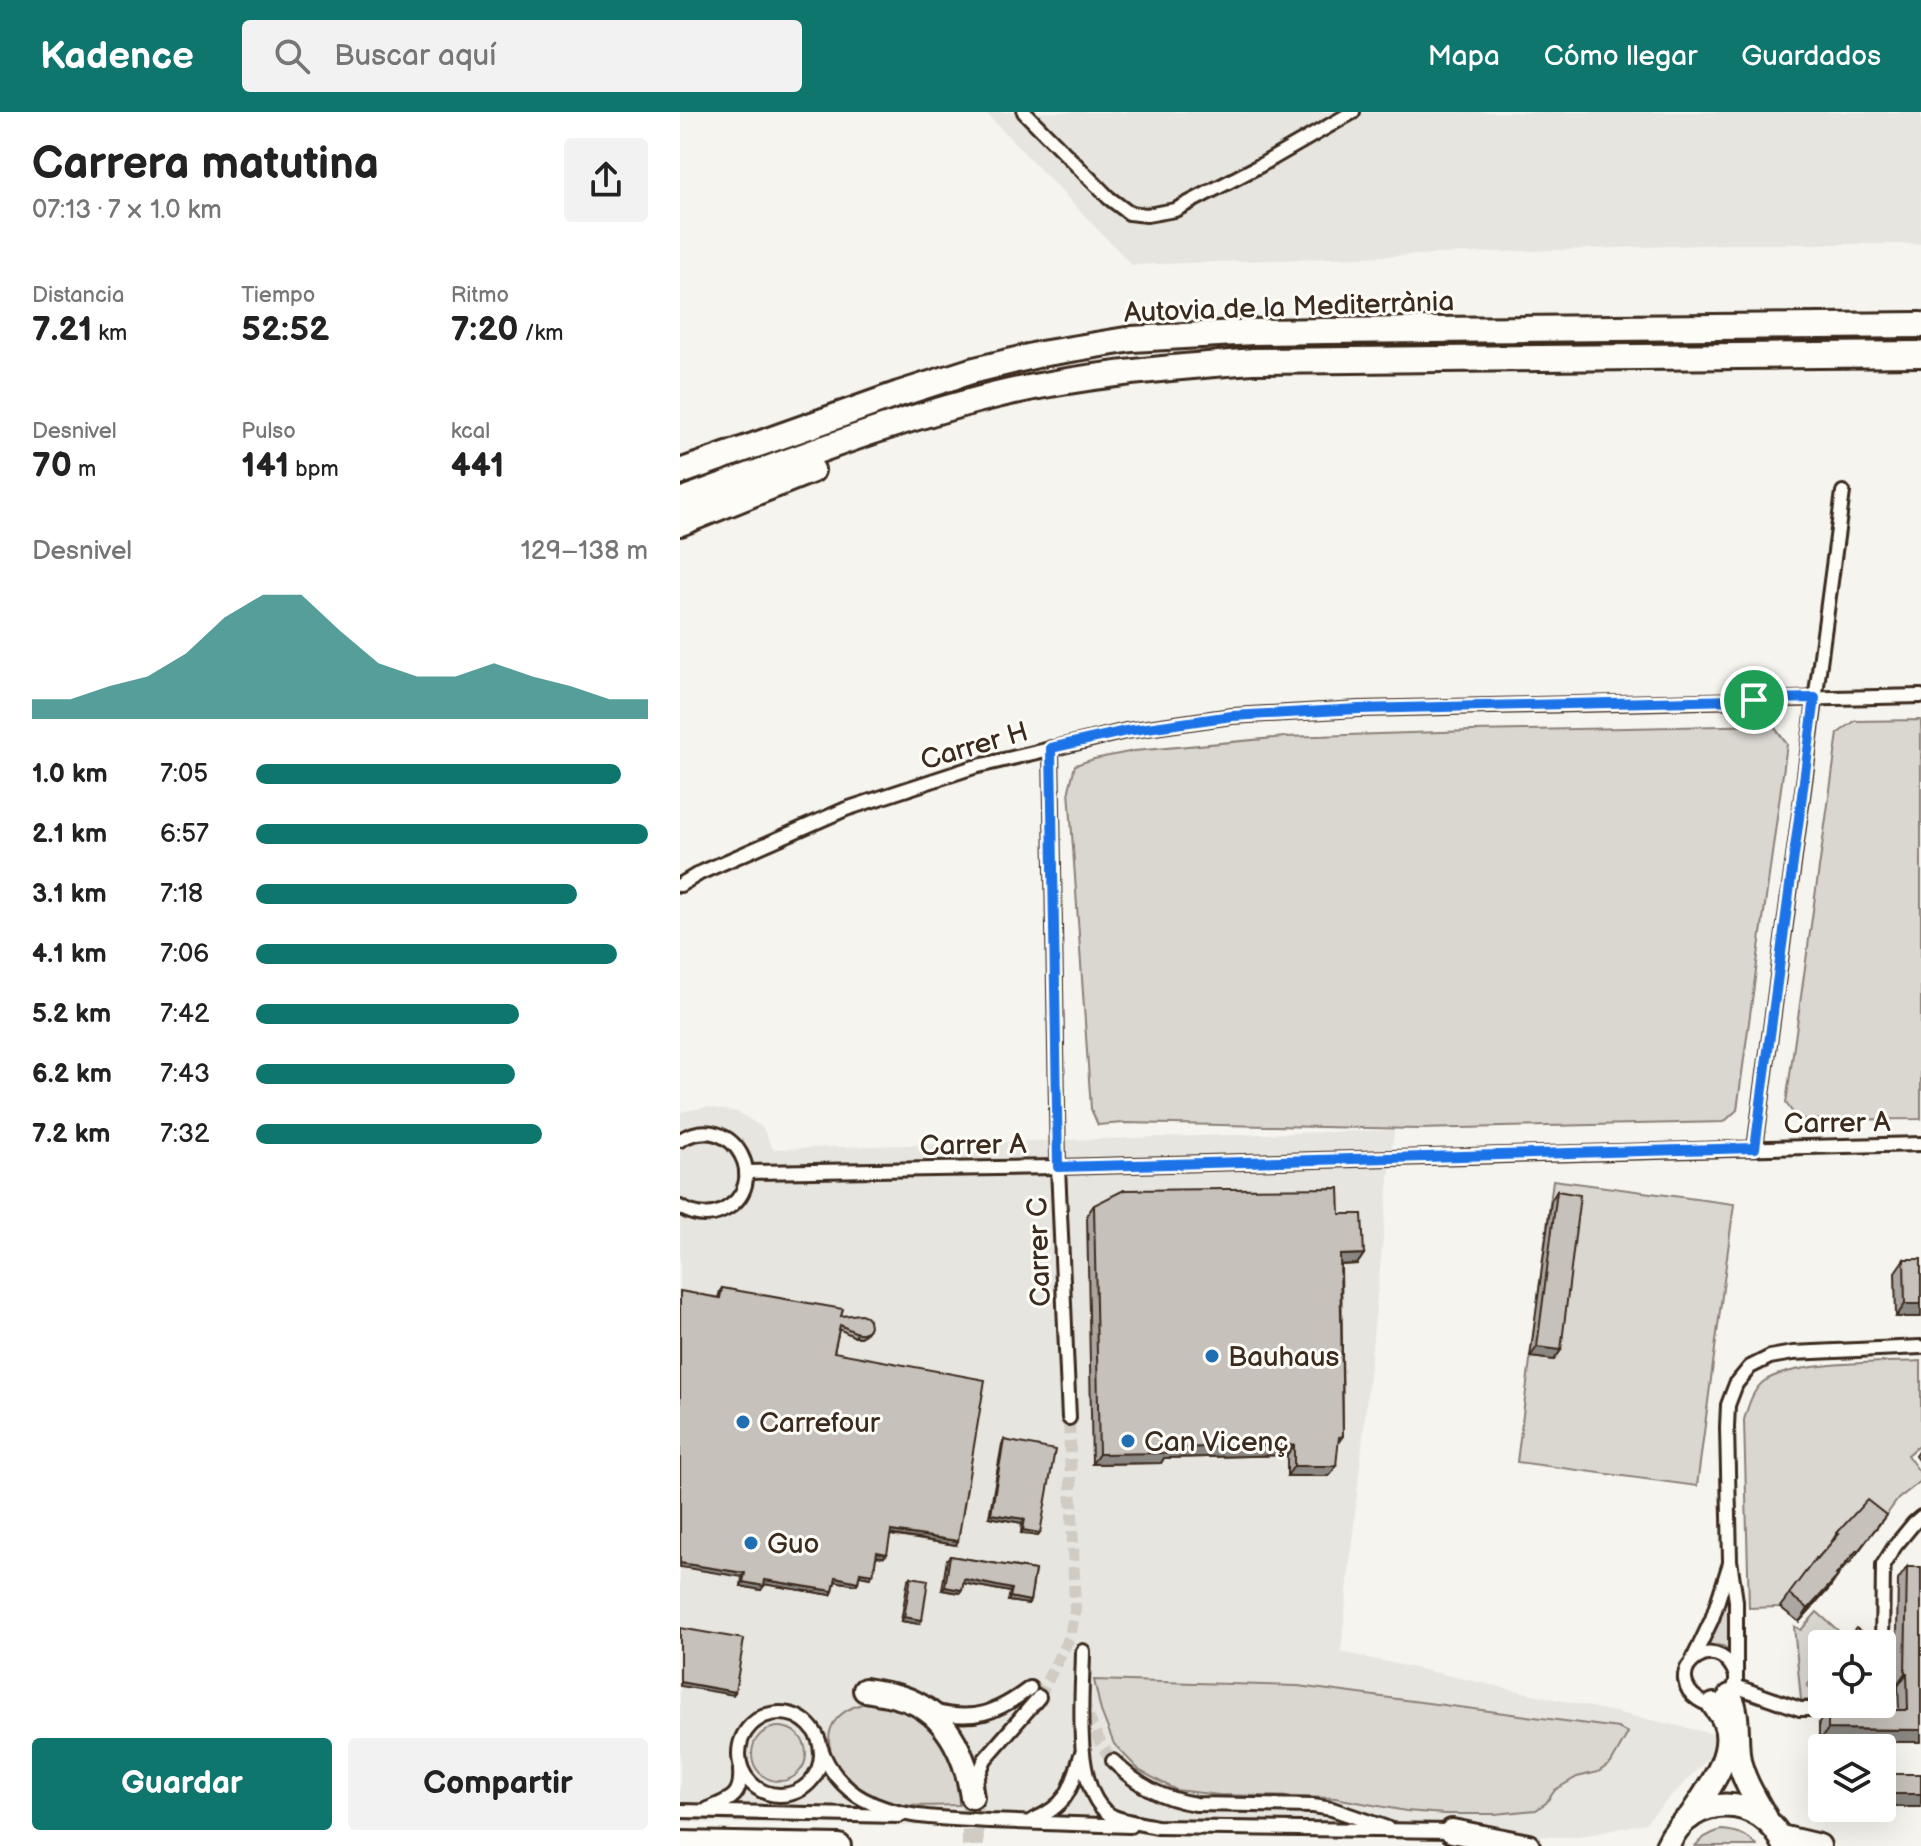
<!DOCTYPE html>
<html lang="es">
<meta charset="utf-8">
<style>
body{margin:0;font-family:"Balsamiq Sans",sans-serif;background:#f2f2f2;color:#222;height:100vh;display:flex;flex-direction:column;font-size:30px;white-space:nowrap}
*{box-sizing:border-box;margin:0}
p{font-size:26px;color:#767676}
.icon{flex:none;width:44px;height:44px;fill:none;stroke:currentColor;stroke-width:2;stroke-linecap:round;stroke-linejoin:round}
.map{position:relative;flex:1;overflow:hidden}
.drawer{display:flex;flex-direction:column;background:#fff;width:680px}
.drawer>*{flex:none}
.tools{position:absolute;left:1128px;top:1518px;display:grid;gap:16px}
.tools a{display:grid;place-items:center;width:88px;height:88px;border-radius:8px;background:#fff;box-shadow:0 8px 32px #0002;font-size:40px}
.pin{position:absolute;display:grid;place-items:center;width:68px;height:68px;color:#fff;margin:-34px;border:4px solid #fff;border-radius:50%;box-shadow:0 2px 8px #0007}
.round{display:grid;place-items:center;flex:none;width:84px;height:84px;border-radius:8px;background:#f2f2f2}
.head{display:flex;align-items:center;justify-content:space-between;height:136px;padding:0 32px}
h1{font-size:44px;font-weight:700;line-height:60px}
.metrics{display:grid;grid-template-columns:repeat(3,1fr);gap:12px;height:136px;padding:8px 32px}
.metrics div{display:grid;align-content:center}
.metrics b{font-size:34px;font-weight:700}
.metrics small{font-size:22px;font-weight:400}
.metrics p{font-size:22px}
.chart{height:224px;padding:16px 32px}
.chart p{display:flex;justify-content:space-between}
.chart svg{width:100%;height:144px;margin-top:8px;fill:#0f766e;opacity:.7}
.button{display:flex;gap:16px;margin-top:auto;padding:16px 32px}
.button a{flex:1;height:92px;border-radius:8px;background:#0f766e;color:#fff;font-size:32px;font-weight:700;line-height:92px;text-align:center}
.button a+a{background:#f2f2f2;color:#222}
ul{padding:0 32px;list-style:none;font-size:26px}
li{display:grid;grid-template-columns:128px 96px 1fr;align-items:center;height:60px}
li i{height:20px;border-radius:10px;background:#0f766e}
header{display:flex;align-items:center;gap:48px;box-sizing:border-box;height:112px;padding:0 40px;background:#0f766e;color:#fff}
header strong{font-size:38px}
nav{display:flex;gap:44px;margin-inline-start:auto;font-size:28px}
.search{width:560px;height:72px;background:#f2f2f2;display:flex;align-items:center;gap:20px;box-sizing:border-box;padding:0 28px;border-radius:8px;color:#767676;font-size:30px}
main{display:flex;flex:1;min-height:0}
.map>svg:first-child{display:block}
.built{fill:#e7e5df}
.green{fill:#dad6d0;stroke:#8a8077;stroke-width:2}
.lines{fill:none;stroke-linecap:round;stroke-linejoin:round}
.minor-tunnel{stroke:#d0ccc4;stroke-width:12;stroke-dasharray:12 6;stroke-linecap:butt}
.trunk-tunnel{stroke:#d0ccc4;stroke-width:22;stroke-dasharray:22 11;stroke-linecap:butt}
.minor-casing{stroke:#3b2a1e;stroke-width:18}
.trunk-casing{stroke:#3b2a1e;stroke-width:28}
.motorway-casing{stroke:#3b2a1e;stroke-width:30}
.minor{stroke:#fdfcf7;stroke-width:12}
.trunk{stroke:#fdfcf7;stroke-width:22}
.motorway{stroke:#fdfcf7;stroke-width:24}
.wall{fill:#aba6a1;stroke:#3b2a1e;stroke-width:2}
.shaded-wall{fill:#8b8783;stroke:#3b2a1e;stroke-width:2}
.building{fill:#c7c1bb;stroke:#3b2a1e;stroke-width:2}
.route-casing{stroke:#fff;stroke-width:16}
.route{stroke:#1a73e8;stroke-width:10}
.poi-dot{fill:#1f6fb2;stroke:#fdfcf7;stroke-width:3}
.labels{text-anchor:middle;stroke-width:6;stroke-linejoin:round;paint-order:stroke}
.street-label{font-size:28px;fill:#3b2a1e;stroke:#fdfcf7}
.poi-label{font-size:28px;fill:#3b2a1e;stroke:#fdfcf7;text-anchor:start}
</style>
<header>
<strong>Kadence</strong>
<div class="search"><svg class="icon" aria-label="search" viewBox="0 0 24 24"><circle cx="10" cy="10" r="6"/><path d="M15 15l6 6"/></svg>Buscar aquí</div>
<nav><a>Mapa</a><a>Cómo llegar</a><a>Guardados</a></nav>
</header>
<main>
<section class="drawer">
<div class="head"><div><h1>Carrera matutina</h1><p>07:13 · 7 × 1.0 km</p></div><a class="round"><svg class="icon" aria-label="share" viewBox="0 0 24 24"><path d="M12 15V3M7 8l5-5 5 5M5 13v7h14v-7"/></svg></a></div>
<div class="metrics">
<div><p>Distancia</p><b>7.21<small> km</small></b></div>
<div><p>Tiempo</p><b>52:52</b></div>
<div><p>Ritmo</p><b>7:20<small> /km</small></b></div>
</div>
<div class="metrics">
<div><p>Desnivel</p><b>70<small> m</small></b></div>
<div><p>Pulso</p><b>141<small> bpm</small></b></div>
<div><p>kcal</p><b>441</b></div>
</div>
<div class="chart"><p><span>Desnivel</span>129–138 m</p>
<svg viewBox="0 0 160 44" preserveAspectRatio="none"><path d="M0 44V38L10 38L20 34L30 31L40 24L50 13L60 6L70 6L80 17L90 27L100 31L110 31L120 27L130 31L140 34L150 38L160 38V44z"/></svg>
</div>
<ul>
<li><b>1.0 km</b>7:05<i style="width:93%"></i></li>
<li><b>2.1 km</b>6:57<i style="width:100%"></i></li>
<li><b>3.1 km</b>7:18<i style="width:82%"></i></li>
<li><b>4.1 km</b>7:06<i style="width:92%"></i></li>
<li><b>5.2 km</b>7:42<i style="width:67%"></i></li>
<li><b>6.2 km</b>7:43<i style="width:66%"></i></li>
<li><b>7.2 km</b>7:32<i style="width:73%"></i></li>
</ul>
<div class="button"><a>Guardar</a><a>Compartir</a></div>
</section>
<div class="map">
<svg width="1241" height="1734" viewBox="0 0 1241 1734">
<rect width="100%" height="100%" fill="#f5f4ee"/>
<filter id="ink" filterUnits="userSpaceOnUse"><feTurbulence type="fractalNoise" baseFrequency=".0125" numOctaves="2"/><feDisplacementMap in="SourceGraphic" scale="16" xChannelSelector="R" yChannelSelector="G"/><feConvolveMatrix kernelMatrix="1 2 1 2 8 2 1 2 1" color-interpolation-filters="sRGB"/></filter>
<g filter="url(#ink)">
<!-- built -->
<g class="built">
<path d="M305,0H1241V132H1049L452,153Z"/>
<path d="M27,995L57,1000L82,1015L93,1037L714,1018L661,1540L1039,1623V1635L965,1711L899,1725L0,1710V1000Z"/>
</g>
<!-- green -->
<g class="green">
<path d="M1241,608V1007L1118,1008L1106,991L1158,621L1175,609Z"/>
<path d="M1093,613L1107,632L1057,998L1044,1010L738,1017L444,1011L418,1013L411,997L389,678L395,653L414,647L454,639L605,625L793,619Z"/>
<path d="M873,1068L1054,1092L1017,1374L837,1350Z"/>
<path d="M1241,1249V1332L1227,1343L1241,1362V1369L1218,1387L1197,1416L1179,1401L1126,1460L1100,1495L1069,1496L1064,1308C1068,1295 1072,1279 1083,1270C1111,1249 1204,1251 1241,1249Z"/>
<path d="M1048,1484L1049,1487L1051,1540L1043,1534L1025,1532Z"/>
<path d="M1137,1500L1164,1524L1158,1532H1142V1554L1127,1574L1142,1586V1589L1121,1588L1114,1514L1121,1518Z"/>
<path d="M414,1568L618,1574L938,1616L948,1621L931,1651L918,1660L897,1665L875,1678L866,1691L856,1698L815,1702H765L726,1699L655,1686L539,1683L496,1678L460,1659L434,1632L421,1599Z"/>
<path d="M195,1589C249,1602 279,1637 279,1693C254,1693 223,1697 199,1687C147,1666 121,1601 195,1589Z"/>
<circle cx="99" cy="1642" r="27"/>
<path d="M1041,1718C1057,1719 1066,1722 1077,1734H1015C1022,1725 1031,1721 1041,1718Z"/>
</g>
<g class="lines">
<!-- minor-tunnel -->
<g class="minor-tunnel">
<path d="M359,1585L390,1524L395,1498L389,1306"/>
<path d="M403,1587C409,1611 418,1630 433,1649"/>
</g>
<!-- trunk-tunnel -->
<path class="trunk-tunnel" d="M292,1685L293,1734"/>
<defs>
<g id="minor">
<path d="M344,0L429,86L449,101L467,103L495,98L581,53L673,0"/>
<path d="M371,636L378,1055L389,1306"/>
<path d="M0,773L20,761L166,697L294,655L446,619L552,604L679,597L1241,584"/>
<path d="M0,1028C54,996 94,1074 42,1099C27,1106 13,1103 0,1095"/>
<path d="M1075,1036L1163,380"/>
<path d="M66,1060L378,1055L1241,1032"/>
<path d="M1202,1538L1203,1453L1215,1434L1234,1411L1241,1405"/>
<path d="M403,1539C403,1579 390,1685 434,1705C447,1710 463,1712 477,1715L772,1719"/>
<path d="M1012,1549L1032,1507L1050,1451"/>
<path d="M1056,1564C1051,1547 1034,1535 1017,1546C978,1572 1045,1622 1056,1569V1489L1050,1448L1047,1315L1048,1293L1056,1272L1070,1255L1090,1245L1113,1241L1241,1235"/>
<path d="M1055,1574L1120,1597H1201V1592"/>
<path d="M253,1599C293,1610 317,1601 350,1576"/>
<circle cx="100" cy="1642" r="41"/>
<path d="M141,1636C148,1657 163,1676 183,1687C221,1708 267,1706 309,1709C356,1711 403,1712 450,1714"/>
<path d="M433,1649C457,1673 482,1687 516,1692L633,1694L652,1697L707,1716"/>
<path d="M294,1674L305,1647L359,1585"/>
<path d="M28,1697C51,1687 62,1685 60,1658"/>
<path d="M0,1699L219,1704"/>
<path d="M353,1708C388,1693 391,1677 401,1643"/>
</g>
<g id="trunk">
<path d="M185,1578C202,1581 219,1583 235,1591C270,1608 287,1648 292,1685"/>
<path d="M1050,1584C1060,1601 1055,1628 1059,1648C1063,1668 1076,1688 1086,1706"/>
<path d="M1010,1705C1026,1680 1058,1641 1044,1609C1042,1603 1037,1598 1034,1593"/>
<path d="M772,1719L848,1734"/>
<path d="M1101,1725L1139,1734"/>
<path d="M0,1731L159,1734"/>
<path d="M987,1734C1011,1679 1081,1681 1105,1734"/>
</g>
<g id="motorway">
<path d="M0,360L219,282L291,259L361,242L452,227L573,220L647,219L1241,213"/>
<path d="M0,389C103,352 206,310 313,284C398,263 486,256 573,249L1241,242"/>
<path d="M0,411L132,358"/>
</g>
</defs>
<!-- minor casing -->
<use href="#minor" class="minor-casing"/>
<!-- trunk casing -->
<use href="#trunk" class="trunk-casing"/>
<!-- motorway casing -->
<use href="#motorway" class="motorway-casing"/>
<!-- minor -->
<use href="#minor" class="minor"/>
<!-- trunk -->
<use href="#trunk" class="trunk"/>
<!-- motorway -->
<use href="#motorway" class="motorway"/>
</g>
<!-- wall -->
<g class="wall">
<path d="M877,1079L881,1238L874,1248L850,1245L871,1089Z"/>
<path d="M414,1093L660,1102L684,1142L677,1152L661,1153L663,1324L658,1331L649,1364H607V1343L484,1346L481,1351L412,1352L407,1103Z"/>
<path d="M1224,1147L1241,1205H1216L1215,1160Z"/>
<path d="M42,1176L161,1204L185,1222L180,1225H175L159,1217L154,1240L276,1433L210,1423L204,1445L196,1444L193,1462L190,1466L179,1464L178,1470L176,1473L155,1469L153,1479L151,1483L84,1472L81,1478L61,1474L62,1465L38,1186L40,1179Z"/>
<path d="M324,1328L360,1421L358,1424L341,1421L342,1411L309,1405L322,1332Z"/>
<path d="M1241,1335V1352L1235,1344Z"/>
<path d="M1206,1403L1169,1452L1168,1451L1157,1464L1149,1477L1119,1510L1100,1495L1136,1446L1137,1447L1149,1434L1157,1421Z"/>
<path d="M270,1444L355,1458L350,1489L348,1492L328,1489L330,1480L283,1471L282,1478L280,1481L262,1478L267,1447Z"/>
<path d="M1227,1455L1241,1630H1139V1611L1148,1598H1219L1218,1574H1216L1218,1468Z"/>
<path d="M231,1465L239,1512L221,1509L228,1468Z"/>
<path d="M1142,1560V1581L1132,1574Z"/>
<path d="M1142,1670V1695H1138L1139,1675Z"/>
</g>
<!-- shaded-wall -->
<g class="shaded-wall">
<path d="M684,1142L677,1152L654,1153L660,1143Z"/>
<path d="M1225,1192H1241V1205H1216Z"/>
<path d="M188,1218L185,1222L180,1225H175L177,1221Z"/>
<path d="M857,1235L881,1238L874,1248L850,1245Z"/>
<path d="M614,1333L607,1343L484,1346L481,1351L412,1352L419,1342L487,1336Z"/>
<path d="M614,1354H656L649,1364H607Z"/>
<path d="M311,1402L345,1407L342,1411L309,1405Z"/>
<path d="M343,1418L360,1421L358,1424L341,1421Z"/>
<path d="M211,1419L278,1429L276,1433L208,1422Z"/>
<path d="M197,1440L207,1442L204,1445L194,1444Z"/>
<path d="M0,1451L65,1461L62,1465L0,1455Z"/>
<path d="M180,1460L193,1462L190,1466L178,1463Z"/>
<path d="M1158,1464L1149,1477L1119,1510L1128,1497Z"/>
<path d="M156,1465L178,1470L176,1473L154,1469Z"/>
<path d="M284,1467L332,1477L330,1480L282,1471Z"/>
<path d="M85,1468L153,1479L151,1483L83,1472Z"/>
<path d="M63,1470L84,1474L81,1478L61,1474Z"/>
<path d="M265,1475L282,1478L280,1481L262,1478Z"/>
<path d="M330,1485L350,1489L348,1492L328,1489Z"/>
<path d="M224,1505L242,1508L239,1512L221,1509Z"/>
<path d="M1225,1561H1227L1218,1574H1216Z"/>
<path d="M0,1570L55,1580L53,1583L0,1574Z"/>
<path d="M1148,1617L1241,1618V1630H1139Z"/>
<rect x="1202" y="1682" width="39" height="13"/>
</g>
<!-- building -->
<g class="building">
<path d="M659,1076L660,1102H682L684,1142L660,1143L663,1324L659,1325L656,1354H614V1333L487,1336V1341L419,1342L414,1093L444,1078Z"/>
<path d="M877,1079L900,1083L881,1238L857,1235Z"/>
<path d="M1224,1147H1241V1192H1225Z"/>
<path d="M42,1176L163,1197L161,1204L181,1202L186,1204L189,1208L190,1214L188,1218L183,1221H177L160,1213L154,1240L305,1268L278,1429L211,1419L207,1442L197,1440L193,1462L180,1460L178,1470L156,1465L153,1479L85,1468L84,1474L63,1470L65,1461L0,1451V1179L40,1186Z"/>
<path d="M324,1328L375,1338L360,1421L343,1418L345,1407L311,1402Z"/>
<path d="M1187,1388L1206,1403L1178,1439L1177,1438L1156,1463L1158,1464L1128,1497L1109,1482L1136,1446L1137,1447L1159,1422L1157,1421Z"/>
<path d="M270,1444L355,1458L350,1489L330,1485L332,1477L284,1467L282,1478L265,1475Z"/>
<path d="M1227,1455H1241V1618L1148,1617V1598H1228L1227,1561H1225Z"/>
<path d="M231,1465L248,1468L242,1508L224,1505Z"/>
<path d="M0,1516L64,1527L55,1580L0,1570Z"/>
<path d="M1176,1516L1195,1529L1193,1532H1163Z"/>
<rect x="1202" y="1662" width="39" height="20"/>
</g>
</g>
<g class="lines" filter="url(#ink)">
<defs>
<path id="route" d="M1135,586L1075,1036L378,1055L371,636L446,619L552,604L679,597Z"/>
</defs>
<!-- route casing -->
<use href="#route" class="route-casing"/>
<!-- route -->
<use href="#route" class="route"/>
</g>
<!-- markers -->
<g class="poi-dot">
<circle cx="532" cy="1244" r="8"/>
<circle cx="63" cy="1310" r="8"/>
<circle cx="448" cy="1329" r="8"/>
<circle cx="71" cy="1431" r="8"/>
</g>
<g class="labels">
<!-- street labels -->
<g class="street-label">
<text transform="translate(609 194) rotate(-2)" y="10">Autovia de la Mediterrània</text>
<text transform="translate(294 633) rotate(-16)" y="10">Carrer H</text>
<text transform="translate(1157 1010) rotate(-1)" y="10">Carrer A</text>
<text transform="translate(293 1032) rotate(-1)" y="10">Carrer A</text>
<text transform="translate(358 1140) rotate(-92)" y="10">Carrer C</text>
</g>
<!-- poi labels -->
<g class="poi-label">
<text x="548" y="1254">Bauhaus</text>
<text x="79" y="1320">Carrefour</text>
<text x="464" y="1339">Can Vicenç</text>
<text x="87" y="1441">Guo</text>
</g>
</g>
</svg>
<div class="tools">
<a><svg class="icon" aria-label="locate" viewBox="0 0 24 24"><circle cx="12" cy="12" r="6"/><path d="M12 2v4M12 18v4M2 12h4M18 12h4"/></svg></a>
<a><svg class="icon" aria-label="layers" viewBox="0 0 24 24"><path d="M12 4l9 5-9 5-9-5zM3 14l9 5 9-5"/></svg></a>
</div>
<div class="pin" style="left:1074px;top:588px;background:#1e9e55"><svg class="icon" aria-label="arrive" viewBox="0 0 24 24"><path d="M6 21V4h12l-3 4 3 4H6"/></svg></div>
</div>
</main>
